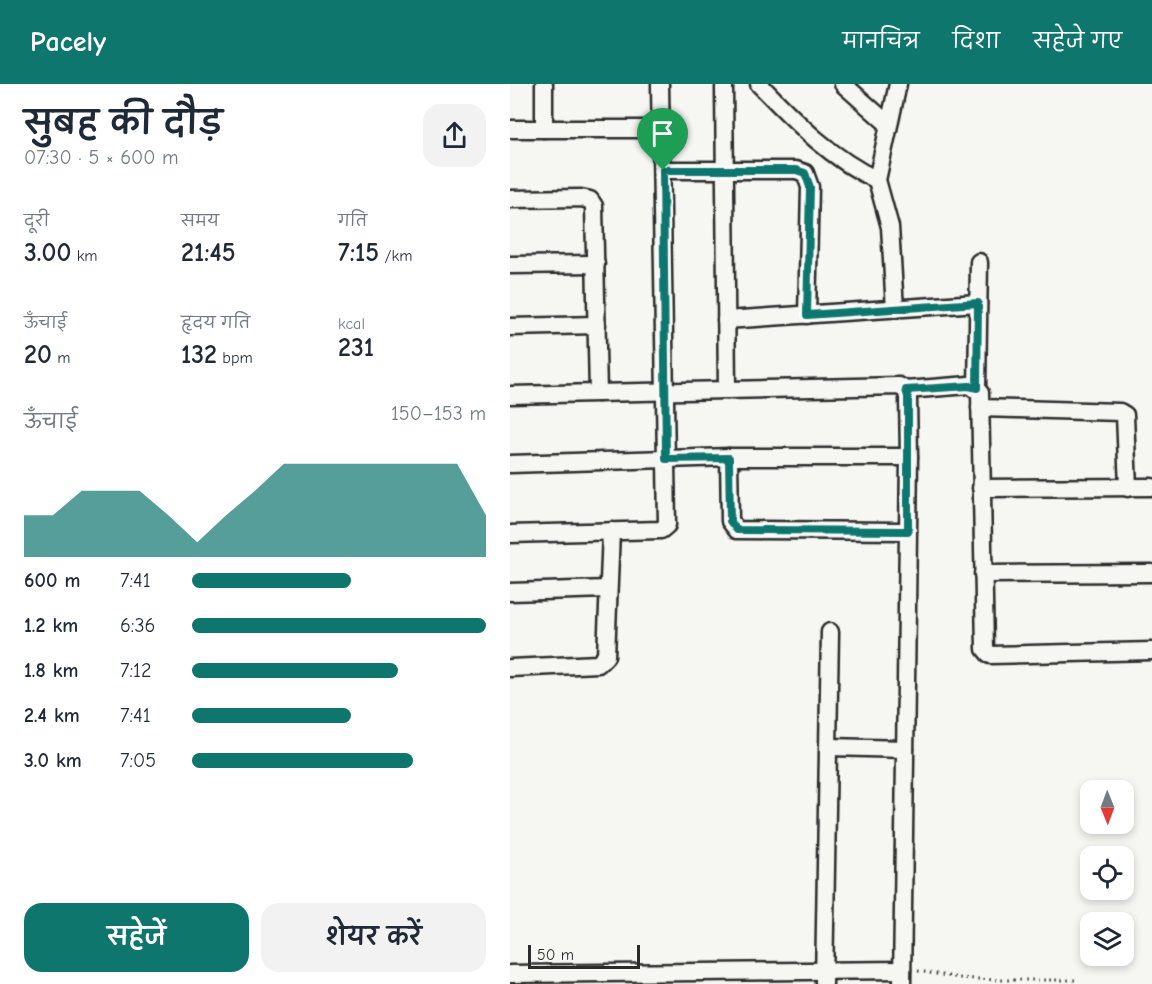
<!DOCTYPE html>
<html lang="hi">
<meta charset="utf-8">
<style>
body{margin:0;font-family:"Comic Neue","Playpen Sans Deva",sans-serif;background:#f2f2f3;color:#1f2937;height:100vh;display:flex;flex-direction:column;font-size:22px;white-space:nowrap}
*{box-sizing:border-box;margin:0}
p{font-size:20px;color:#747a83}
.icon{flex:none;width:33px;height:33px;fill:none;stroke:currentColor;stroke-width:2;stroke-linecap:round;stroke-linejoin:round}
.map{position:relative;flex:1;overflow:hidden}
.panel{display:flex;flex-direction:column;background:#fff;width:510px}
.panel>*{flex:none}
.needle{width:39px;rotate:179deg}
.tools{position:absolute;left:570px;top:696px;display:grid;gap:12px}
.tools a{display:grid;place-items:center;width:54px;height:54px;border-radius:12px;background:#fff;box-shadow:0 3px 9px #0003;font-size:30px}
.scale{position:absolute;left:18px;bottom:15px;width:112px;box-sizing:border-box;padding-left:6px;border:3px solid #2b2b2b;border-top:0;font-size:16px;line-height:21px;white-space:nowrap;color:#2b2b2b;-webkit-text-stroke:4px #f6f6f2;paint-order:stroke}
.pin{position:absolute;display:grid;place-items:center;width:51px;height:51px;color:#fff;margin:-62px -26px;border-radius:50% 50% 50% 0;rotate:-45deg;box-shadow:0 0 6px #0007}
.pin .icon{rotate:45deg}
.round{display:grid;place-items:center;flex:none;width:63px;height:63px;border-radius:18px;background:#f2f2f3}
.head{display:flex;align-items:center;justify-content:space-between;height:102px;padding:0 24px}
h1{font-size:33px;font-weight:600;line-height:45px}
.stats{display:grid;grid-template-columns:repeat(3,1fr);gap:9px;height:102px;padding:6px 24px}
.stats div{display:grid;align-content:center}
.stats b{font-size:26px;font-weight:600}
.stats small{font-size:16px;font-weight:400}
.stats p{font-size:16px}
.chart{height:168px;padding:12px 24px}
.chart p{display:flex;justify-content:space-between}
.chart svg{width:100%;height:108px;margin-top:6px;fill:#0f766e;opacity:.7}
.action{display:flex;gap:12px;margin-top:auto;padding:12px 24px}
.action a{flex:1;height:69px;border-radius:18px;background:#0f766e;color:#fff;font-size:24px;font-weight:600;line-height:69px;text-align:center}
.action a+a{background:#f2f2f3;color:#1f2937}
ul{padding:0 24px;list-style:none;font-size:20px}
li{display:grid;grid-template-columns:96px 72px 1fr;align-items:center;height:45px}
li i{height:15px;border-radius:8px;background:#0f766e}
header{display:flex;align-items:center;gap:36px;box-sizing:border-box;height:84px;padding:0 30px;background:#0f766e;color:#fff}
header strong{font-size:28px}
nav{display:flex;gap:33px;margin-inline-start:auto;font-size:21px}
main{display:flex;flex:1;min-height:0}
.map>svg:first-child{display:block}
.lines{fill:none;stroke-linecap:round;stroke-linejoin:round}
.minor-casing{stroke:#2b2b2b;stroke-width:21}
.path{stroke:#2b2b2b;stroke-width:3;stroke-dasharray:1.5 4.5;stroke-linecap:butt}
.minor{stroke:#f6f6f2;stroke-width:16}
.route-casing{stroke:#fff;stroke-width:12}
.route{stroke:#0f766e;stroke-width:8}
</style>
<header>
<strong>Pacely</strong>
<nav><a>मानचित्र</a><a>दिशा</a><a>सहेजे गए</a></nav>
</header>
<main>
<section class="panel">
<div class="head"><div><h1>सुबह की दौड़</h1><p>07:30 · 5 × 600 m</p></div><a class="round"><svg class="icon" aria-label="share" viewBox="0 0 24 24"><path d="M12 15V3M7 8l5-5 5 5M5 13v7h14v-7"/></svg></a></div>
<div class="stats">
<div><p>दूरी</p><b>3.00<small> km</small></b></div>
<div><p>समय</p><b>21:45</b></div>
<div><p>गति</p><b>7:15<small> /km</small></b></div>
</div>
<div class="stats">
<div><p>ऊँचाई</p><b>20<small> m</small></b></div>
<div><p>हृदय गति</p><b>132<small> bpm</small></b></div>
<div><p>kcal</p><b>231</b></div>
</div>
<div class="chart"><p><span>ऊँचाई</span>150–153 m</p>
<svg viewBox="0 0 160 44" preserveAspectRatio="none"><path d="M0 44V27L10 27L20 17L30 17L40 17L50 27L60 38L70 27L80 17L90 6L100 6L110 6L120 6L130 6L140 6L150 6L160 27V44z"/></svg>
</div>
<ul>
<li><b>600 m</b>7:41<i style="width:54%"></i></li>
<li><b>1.2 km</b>6:36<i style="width:100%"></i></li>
<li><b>1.8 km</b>7:12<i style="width:70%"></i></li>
<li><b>2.4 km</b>7:41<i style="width:54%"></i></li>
<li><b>3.0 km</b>7:05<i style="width:75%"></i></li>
</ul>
<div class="action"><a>सहेजें</a><a>शेयर करें</a></div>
</section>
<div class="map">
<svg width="642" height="900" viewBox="0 0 642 900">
<rect width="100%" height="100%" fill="#f6f6f2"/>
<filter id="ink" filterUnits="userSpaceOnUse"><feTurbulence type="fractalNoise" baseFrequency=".0167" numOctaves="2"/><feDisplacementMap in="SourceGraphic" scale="12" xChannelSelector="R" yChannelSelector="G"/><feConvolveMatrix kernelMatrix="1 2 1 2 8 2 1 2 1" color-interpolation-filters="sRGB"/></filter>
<g filter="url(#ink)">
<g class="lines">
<defs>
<g id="minor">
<path d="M34,0V45"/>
<path d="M249,0C285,37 320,74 367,96"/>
<path d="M333,0L378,40"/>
<path d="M214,3L217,306"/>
<path d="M0,45H152"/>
<path d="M153,86H286L295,89L300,103L297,231"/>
<path d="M0,115L71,114L80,116L84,122L88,309"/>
<path d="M0,181L86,180"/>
<path d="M385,225L380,143L367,96L388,0"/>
<path d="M216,236L468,219"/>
<path d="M0,243L87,241"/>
<path d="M467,304L469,178"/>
<path d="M396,306L459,301L470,309L475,565L480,571L642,567"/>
<path d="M0,311L389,302L396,306L398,313L399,373L392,900"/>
<path d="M470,324L610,328L615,331L618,404"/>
<path d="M219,373L220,437L227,446L398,447"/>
<path d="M0,380L219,373H399"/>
<path d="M471,404L642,403"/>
<path d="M0,450L151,446L157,441L150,0"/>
<path d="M473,490L642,489"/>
<path d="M0,508L98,505"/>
<path d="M0,584L88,580L96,572L101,447"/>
<path d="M320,663L395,665"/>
<path d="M0,890L392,886"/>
<path d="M314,900L320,548"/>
</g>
</defs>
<!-- minor casing -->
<use href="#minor" class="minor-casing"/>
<!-- path -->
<path class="path" d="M408,887L449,894L488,896H565"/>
<!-- minor -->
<use href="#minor" class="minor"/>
</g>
</g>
<g class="lines" filter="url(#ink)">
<defs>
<path id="route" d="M153,86H286L295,89L300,103L297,231L468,219L467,304L459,302L396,306L398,313V447L227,446L220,437L219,374L156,375Z"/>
</defs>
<!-- route casing -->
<use href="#route" class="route-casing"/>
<!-- route -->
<use href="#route" class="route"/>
</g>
</svg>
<div class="tools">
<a><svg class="needle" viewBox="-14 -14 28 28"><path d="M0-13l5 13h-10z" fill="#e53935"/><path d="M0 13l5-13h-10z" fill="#747a83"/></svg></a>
<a><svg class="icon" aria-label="locate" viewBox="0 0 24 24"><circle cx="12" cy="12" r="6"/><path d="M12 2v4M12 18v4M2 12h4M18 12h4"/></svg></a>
<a><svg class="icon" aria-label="layers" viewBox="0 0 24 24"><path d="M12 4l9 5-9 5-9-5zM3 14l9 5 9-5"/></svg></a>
</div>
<div class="scale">50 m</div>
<div class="pin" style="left:153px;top:86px;background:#1e9e55"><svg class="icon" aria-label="arrive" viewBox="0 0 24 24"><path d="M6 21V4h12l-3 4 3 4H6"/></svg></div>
</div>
</main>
